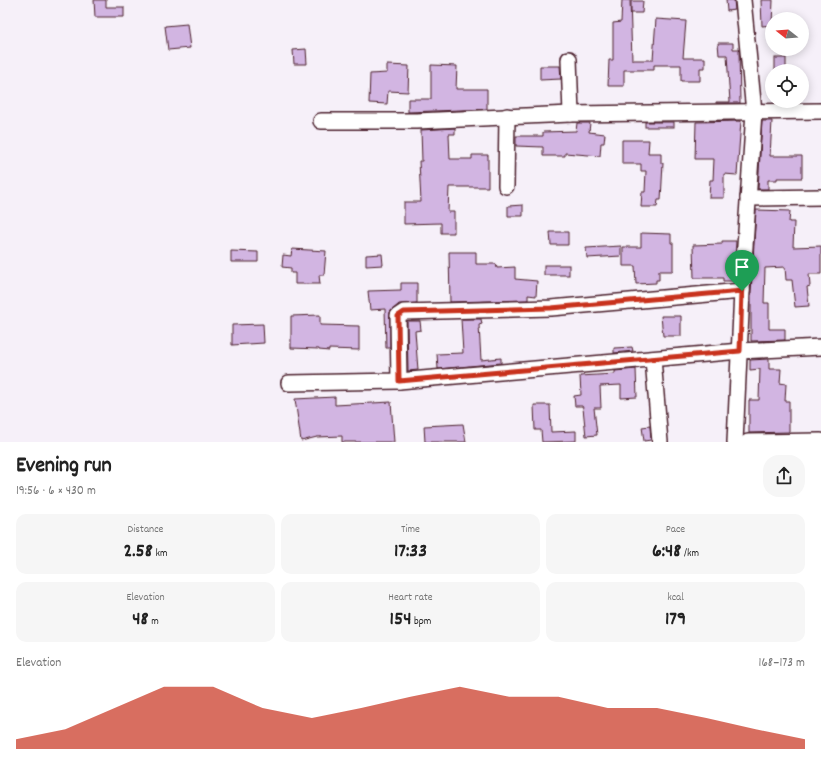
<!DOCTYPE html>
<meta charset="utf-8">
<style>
body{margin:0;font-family:Dekko,sans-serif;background:#f6f6f6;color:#222;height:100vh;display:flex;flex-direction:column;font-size:15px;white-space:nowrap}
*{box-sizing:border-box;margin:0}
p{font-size:13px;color:#767676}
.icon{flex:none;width:22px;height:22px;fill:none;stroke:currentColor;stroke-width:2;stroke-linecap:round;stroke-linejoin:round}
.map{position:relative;height:442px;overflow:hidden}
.details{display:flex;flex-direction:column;background:#fff;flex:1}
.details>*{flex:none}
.needle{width:26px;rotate:287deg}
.controls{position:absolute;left:765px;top:12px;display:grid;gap:8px}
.controls a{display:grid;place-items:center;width:44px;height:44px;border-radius:50%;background:#fff;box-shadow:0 2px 10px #0003;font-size:20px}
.pin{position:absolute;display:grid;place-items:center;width:34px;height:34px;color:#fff;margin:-41px -17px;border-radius:50% 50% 50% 0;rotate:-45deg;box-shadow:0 0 4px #0007}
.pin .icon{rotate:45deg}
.round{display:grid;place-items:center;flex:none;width:42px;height:42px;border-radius:16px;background:#f6f6f6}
.overview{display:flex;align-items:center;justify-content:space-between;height:68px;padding:0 16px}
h1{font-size:22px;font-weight:700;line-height:30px}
.metrics{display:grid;grid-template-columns:repeat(3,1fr);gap:6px;height:68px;padding:4px 16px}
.metrics div{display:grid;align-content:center;border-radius:10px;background:#f6f6f6;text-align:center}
.metrics b{font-size:20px;font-weight:700}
.metrics small{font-size:11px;font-weight:400}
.metrics p{font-size:11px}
.chart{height:112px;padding:8px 16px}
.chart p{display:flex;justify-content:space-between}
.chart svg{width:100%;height:72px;margin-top:4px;fill:#c8321e;opacity:.7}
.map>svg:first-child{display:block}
.building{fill:#d2b5e2;stroke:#4a1f2b}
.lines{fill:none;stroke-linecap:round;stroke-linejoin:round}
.minor-casing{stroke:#4a1f2b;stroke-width:18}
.minor{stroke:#fff;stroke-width:15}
.route-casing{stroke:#fff;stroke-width:8}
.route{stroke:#c8321e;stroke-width:5}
</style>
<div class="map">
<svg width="821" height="442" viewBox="0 0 821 442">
<rect width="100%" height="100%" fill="#f6f0f9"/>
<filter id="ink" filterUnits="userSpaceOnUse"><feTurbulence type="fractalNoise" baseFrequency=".025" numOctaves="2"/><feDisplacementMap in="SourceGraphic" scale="8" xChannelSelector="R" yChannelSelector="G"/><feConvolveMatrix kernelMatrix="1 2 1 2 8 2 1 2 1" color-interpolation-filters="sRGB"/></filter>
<g filter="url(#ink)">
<!-- building -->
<g class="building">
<path d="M94,0H106V7H124V17H95Z"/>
<path d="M622,0H630L632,60H653L656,19L686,21L683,58H705V68H700V81H681V65H654V70H624V86H608L609,60H613V23L621,22Z"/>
<path d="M726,0H734L735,10L727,11Z"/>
<path d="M761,0H773L772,25L762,26Z"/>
<path d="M631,1H643L642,13H631Z"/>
<path d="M187,24L190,48L168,50L165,26Z"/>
<path d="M718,43H733V49H739L740,103H716V102H730L727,55H719Z"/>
<path d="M306,49L307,64H294L293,50Z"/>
<rect x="775" y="58" width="11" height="13"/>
<path d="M387,65L409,66L408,92L388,91L387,104L369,103L370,74L387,73Z"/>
<path d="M431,65L457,66L456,89H487V109L408,112V99H431Z"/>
<path d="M540,66H560L561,79L540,80Z"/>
<path d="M741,121L737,175L724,174V198H709L710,180H713L714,159H695L696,122Z"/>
<path d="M762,121H772L770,156H802V178H777V180H768V189H758Z"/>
<rect x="645" y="122" width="29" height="5"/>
<path d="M577,123H590L589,132L605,134L604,143H601L600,156L565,153V156H543V147L516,146V136H543V132L576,131Z"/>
<path d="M455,128V134H449L450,159H472V155H488V187H449L448,212H454V233H441V223L404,224V202H421L419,161H422L421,130Z"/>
<path d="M622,140H649L648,153H661V163H663L661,200H658L657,207H641L642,192H645L646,171H641V164H622Z"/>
<path d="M523,205V216H508V206Z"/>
<path d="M756,210L790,211L789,222H794L793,247L821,246V274H809L810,286L807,287L809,306L795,307L792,280H786L785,267L765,268L764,303H769V329H785V340L751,341V293Z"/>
<path d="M550,232H568V245H551Z"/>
<path d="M641,233L671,234V243H673V271H659V280H656V283L636,284L635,266H623V247H641Z"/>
<path d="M722,241H736L734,281H723V278H694L693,245L722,244Z"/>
<path d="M621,246V256L587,258L586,248Z"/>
<path d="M292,249L326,251L324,275H319L320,284H295V273H291V268L282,267L283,255L291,256Z"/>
<path d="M231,251L258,252V262H231Z"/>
<path d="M449,252H476V264H496L497,268L515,267V279L537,281L536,296L528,295V300L450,302Z"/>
<path d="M382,254L383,265L366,266V255Z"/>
<rect x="544" y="265" width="25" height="10"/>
<path d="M401,283H417V303L399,304L390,312V348H386L385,309L370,310L368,291L401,290Z"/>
<path d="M320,315V325L359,326V350L329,349V351L319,350V349L291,348V316Z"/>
<path d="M661,316H681V336H663Z"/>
<path d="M461,319H481L482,324L479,325L481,360L501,358V363L438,369L437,354L463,353Z"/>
<path d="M407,321H420L421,330L415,331L418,370L408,371Z"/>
<path d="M263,324L264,343L232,345V325Z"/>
<path d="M632,347L633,351L614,353V348Z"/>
<path d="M769,359V369H781L780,383L786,384L785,401H789V432L749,433V400H759L760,369L750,370V360Z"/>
<path d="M636,369L637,397L621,398V385L600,386L601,408H594L597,435L586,436L583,408L582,406H575L574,396L581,395L580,376L615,374V371Z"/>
<path d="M335,397V405L391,402L394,442H342V436L317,437L301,441L295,399Z"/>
<path d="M534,405H550L551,432L576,431V441L542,442L541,430H535Z"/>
<path d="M463,424L466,442H425L424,426Z"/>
<path d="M650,426L651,440L644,441L642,427Z"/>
</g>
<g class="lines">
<defs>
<g id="minor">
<path d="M569,59L571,114"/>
<path d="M321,121H417L571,114L821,111"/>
<path d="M506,186L507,116"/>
<path d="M748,198L821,197"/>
<path d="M653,359L660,442"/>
<path d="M399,381L398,316L404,312L551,308L742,291"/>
<path d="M289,383L399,381L740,351L821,347"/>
<path d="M735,442L742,291L754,112L743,0"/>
<path d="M748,442L821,441"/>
</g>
</defs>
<!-- minor casing -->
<use href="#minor" class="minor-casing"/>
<!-- minor -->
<use href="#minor" class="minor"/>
</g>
</g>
<g class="lines" filter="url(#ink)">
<defs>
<path id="route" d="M742,291L740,351L399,381L398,316L404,312L551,308Z"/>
</defs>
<!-- route casing -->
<use href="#route" class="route-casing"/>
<!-- route -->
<use href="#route" class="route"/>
</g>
</svg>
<div class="controls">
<a><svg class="needle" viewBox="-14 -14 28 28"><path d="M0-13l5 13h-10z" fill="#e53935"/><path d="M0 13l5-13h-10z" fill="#767676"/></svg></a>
<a><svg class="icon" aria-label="locate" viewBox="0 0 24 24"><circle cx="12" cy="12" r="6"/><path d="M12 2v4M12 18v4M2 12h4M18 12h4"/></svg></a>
</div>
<div class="pin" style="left:742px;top:291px;background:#1e9e55"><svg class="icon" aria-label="arrive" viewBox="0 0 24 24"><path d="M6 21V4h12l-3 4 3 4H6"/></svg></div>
</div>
<section class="details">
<div class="overview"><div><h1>Evening run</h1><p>19:56 · 6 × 430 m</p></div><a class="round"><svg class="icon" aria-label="share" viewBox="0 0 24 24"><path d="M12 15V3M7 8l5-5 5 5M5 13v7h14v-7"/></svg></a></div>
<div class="metrics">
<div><p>Distance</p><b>2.58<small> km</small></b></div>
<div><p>Time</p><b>17:33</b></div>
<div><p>Pace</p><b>6:48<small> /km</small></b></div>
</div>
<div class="metrics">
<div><p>Elevation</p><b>48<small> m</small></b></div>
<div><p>Heart rate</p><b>154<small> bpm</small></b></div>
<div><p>kcal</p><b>179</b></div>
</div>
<div class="chart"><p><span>Elevation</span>168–173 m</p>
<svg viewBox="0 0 160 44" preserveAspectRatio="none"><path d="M0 44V38L10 32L20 19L30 6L40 6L50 19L60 25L70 19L80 12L90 6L100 12L110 12L120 19L130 19L140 25L150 32L160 38V44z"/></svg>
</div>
</section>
